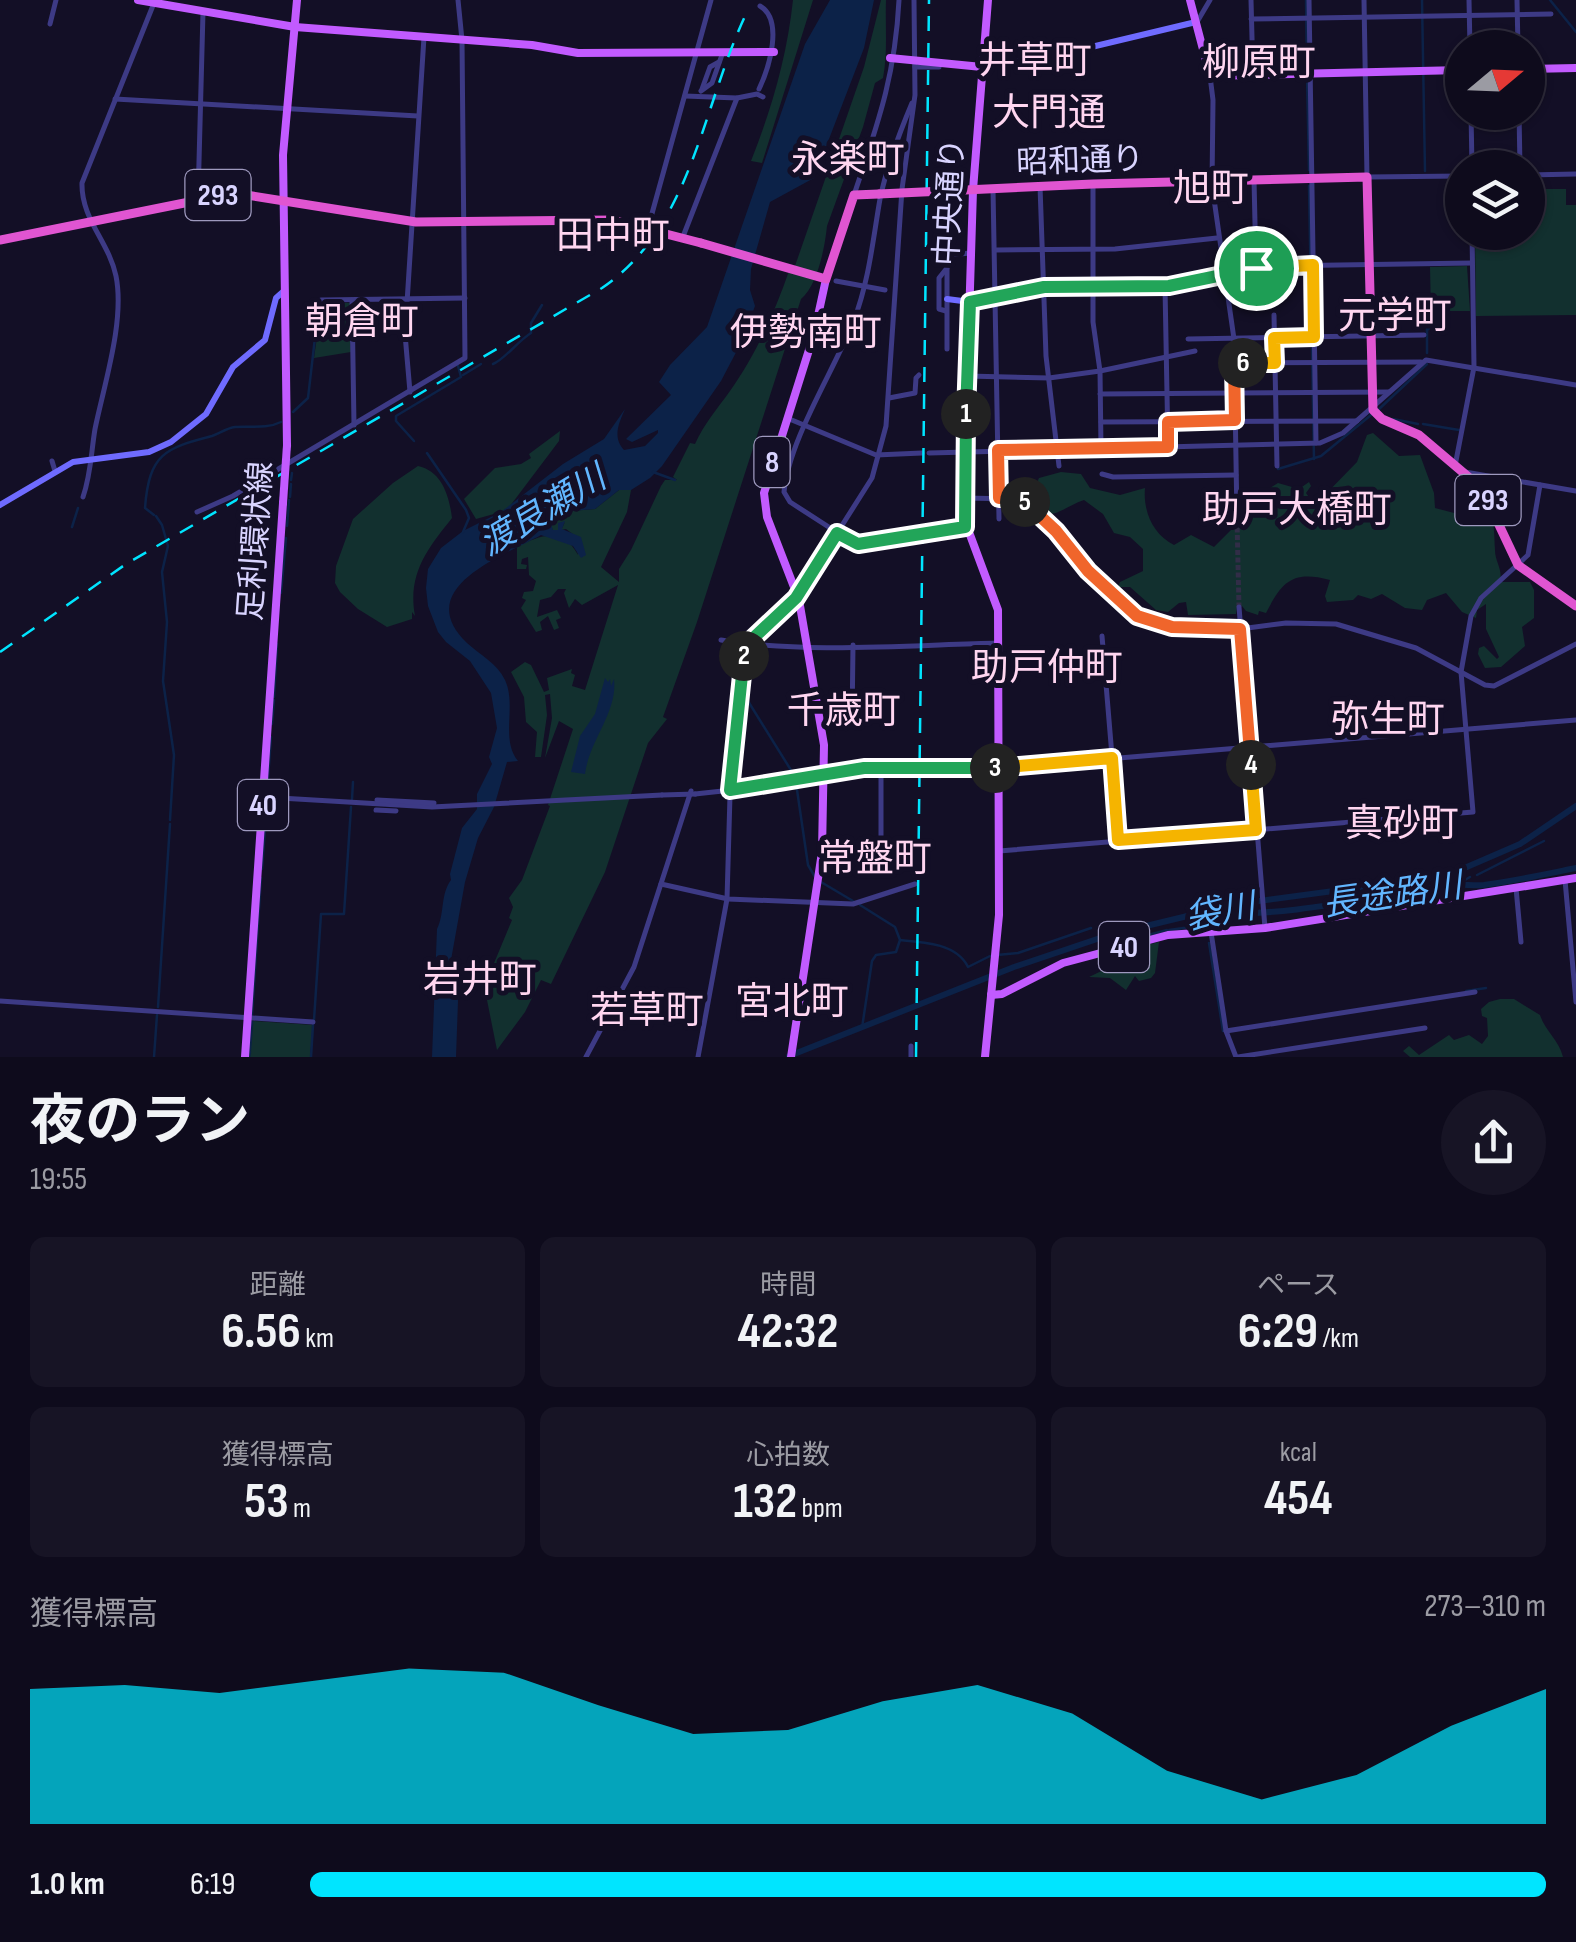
<!DOCTYPE html>
<html lang="ja">
<meta charset="utf-8">
<style>
body{margin:0;font-family:"Sofia Sans Condensed","Noto Sans JP",sans-serif;background:#171425;color:#f1f3f6;height:100vh;display:flex;flex-direction:column;font-size:38px;white-space:nowrap}
*{box-sizing:border-box;margin:0}
p{font-size:32px;color:#9b9ba3}
.icon{flex:none;width:55px;height:55px;fill:none;stroke:currentColor;stroke-width:2;stroke-linecap:round;stroke-linejoin:round}
.map{position:relative;height:1057px;overflow:hidden}
.side{display:flex;flex-direction:column;background:#0e0b1c;flex:1}
.side>*{flex:none}
.needle{width:65px;rotate:71deg}
.buttons{position:absolute;left:1445px;top:30px;display:grid;gap:20px}
.buttons a{display:grid;place-items:center;width:100px;height:100px;border-radius:50%;background:#0e0b1c;box-shadow:0 2px 8px #0004,0 0 0 2px #2e2b3b;font-size:50px}
.pin{position:absolute;display:grid;place-items:center;width:85px;height:85px;color:#fff;margin:-42px;border:5px solid #fff;border-radius:50%;box-shadow:0 2px 10px #0007}
.km{position:absolute;width:50px;height:50px;margin:-25px;border-radius:50%;background:#222;color:#fff;font-size:28px;line-height:50px;text-align:center}
.round{display:grid;place-items:center;flex:none;width:105px;height:105px;border-radius:52px;background:#171425}
.overview{display:flex;align-items:center;justify-content:space-between;height:170px;padding:0 30px}
h1{font-size:55px;font-weight:700;line-height:75px}
.metrics{display:grid;grid-template-columns:repeat(3,1fr);gap:15px;height:170px;padding:10px 30px}
.metrics div{display:grid;align-content:center;border-radius:15px;background:#171425;text-align:center}
.metrics b{font-size:50px;font-weight:700}
.metrics small{font-size:28px;font-weight:400}
.metrics p{font-size:28px}
.chart{height:280px;padding:20px 30px}
.chart p{display:flex;justify-content:space-between}
.chart svg{width:100%;height:180px;margin-top:10px;fill:#00e5ff;opacity:.7}
ul{padding:0 30px;list-style:none;font-size:32px}
li{display:grid;grid-template-columns:160px 120px 1fr;align-items:center;height:75px}
li i{height:25px;border-radius:12px;background:#00e5ff}
.map>svg:first-child{display:block}
.green{fill:#12302f}
.water{fill:#0c2248}
.lines{fill:none;stroke-linecap:round;stroke-linejoin:round}
.stream{stroke:#0c2248;stroke-width:2.5}
.river{stroke:#0c2248;stroke-width:6}
.tertiary-tunnel{stroke:#312d47;stroke-width:5;stroke-dasharray:5 2.5;stroke-linecap:butt}
.tertiary{stroke:#3d3a85;stroke-width:5}
.secondary{stroke:#6f6bff;stroke-width:6}
.primary{stroke:#c25bff;stroke-width:8}
.trunk{stroke:#e055d1;stroke-width:9}
.rail{stroke:#00e5ff;stroke-width:2.5;stroke-dasharray:15 12;stroke-linecap:butt}
.tertiary-bridge{stroke:#3d3a85;stroke-width:5}
.primary-bridge{stroke:#c25bff;stroke-width:8}
.trunk-bridge{stroke:#e055d1;stroke-width:9}
.split-1-casing{stroke:#fff;stroke-width:20}
.split-2-casing{stroke:#fff;stroke-width:20}
.split-3-casing{stroke:#fff;stroke-width:20}
.split-4-casing{stroke:#fff;stroke-width:20}
.split-5-casing{stroke:#fff;stroke-width:20}
.split-6-casing{stroke:#fff;stroke-width:20}
.split-7-casing{stroke:#fff;stroke-width:20}
.split-1{stroke:#22a559;stroke-width:12}
.split-2{stroke:#22a559;stroke-width:12}
.split-3{stroke:#22a559;stroke-width:12}
.split-4{stroke:#f5b400;stroke-width:12}
.split-5{stroke:#f0652b;stroke-width:12}
.split-6{stroke:#f0652b;stroke-width:12}
.split-7{stroke:#f5b400;stroke-width:12}
.labels{text-anchor:middle;stroke-width:10;stroke-linejoin:round;paint-order:stroke}
.shield{fill:#130f26;stroke:#9e99be;stroke-width:2.5}
.shield-label{font-size:30px;font-weight:bold;fill:#d9d4ff}
.street-label{font-size:32px;fill:#d9d4ff;stroke:#130f26}
.water-label{font-size:35px;font-style:italic;fill:#62b6ff;stroke:#130f26}
.quarter-label{font-size:38px;fill:#ffd6f0;stroke:#130f26}
</style>
<div class="map">
<svg width="1576" height="1057" viewBox="0 0 1576 1057">
<rect width="100%" height="100%" fill="#130f26"/>
<!-- green -->
<g class="green">
<path d="M793,0H813L762,163L751,161C772,108 787,56 793,0Z"/>
<path d="M881,0H886C885,26 888,52 883,78L875,83L863,127L827,226C825,246 818,285 801,299L697,622L663,717L667,719L648,743L605,872L551,984L541,980L525,1012L497,1050L487,1000V980L512,920L509,918L513,907L509,898L522,880L550,806L548,805L573,729L559,721L545,758L552,718L550,694L545,695L547,715L541,757H535L537,732L526,722L524,697L511,672L525,662L531,665L544,692L549,690L547,678L572,669L571,673L575,675L572,686L585,690L618,585L582,605L575,599L569,608L564,593L566,589H558L551,597L540,600L537,617L557,610L561,618L556,620L559,628L554,630L548,616L540,622L542,630L536,632L521,608L526,600L522,598L524,592L533,591L536,581L529,575L528,557L522,559L521,564L527,565L526,569H517V546C541,536 562,526 578,555L574,535L566,529L561,530L565,522L559,530L553,531L551,525L515,542L516,538L546,513L595,509L619,490H631L627,512L601,567L619,582V569L631,550L661,486L665,480H677L673,477L690,443L695,444C704,424 717,409 730,391C755,356 775,312 789,271L795,266L864,67Z"/>
<path d="M1528,189H1566V205H1576V315L1476,316L1475,233L1528,232Z"/>
<path d="M1467,266L1470,311H1431L1430,267Z"/>
<path d="M322,302L350,303L351,352L314,358Z"/>
<path d="M560,431L559,441L510,506L501,512L476,519L464,499L495,468L521,464L531,458L529,454Z"/>
<path d="M1373,433L1399,456L1420,455L1434,493L1435,508L1458,514L1461,510L1459,498L1463,495L1469,497L1471,506L1489,509C1495,523 1494,535 1495,550C1495,562 1503,569 1500,582H1530L1534,590V618L1522,627L1525,646L1501,667L1485,668L1478,654L1479,648L1484,646L1497,659L1499,657L1486,629V604L1477,610L1476,618L1462,612L1446,593L1427,600L1422,610L1405,608L1382,594L1371,599L1358,595L1353,600L1327,602L1325,596L1330,580C1292,570 1282,582 1266,613L1259,611L1258,615L1246,611L1242,606H1237L1236,614L1188,615L1186,602L1179,603L1168,612L1156,610L1130,587H1118L1120,582L1143,571V549L1130,537L1114,533L1103,514L1084,500C1060,508 1049,527 1029,500L1039,478L1061,472L1081,474L1090,488L1120,495L1145,488C1143,510 1152,534 1174,545L1191,535L1214,547L1234,527V521L1240,520V507L1278,483L1299,489L1309,482L1311,486L1306,493L1313,503L1318,502L1357,462L1367,435Z"/>
<path d="M418,466C441,471 449,494 452,518C429,547 407,573 415,616L412,612V619L387,627L358,609L340,592L335,583L336,566L353,519L393,483Z"/>
<path d="M1159,942L1155,973L1151,978L1139,981L1135,976L1126,990L1110,978L1089,977L1120,962L1118,952Z"/>
<path d="M1500,999H1514L1540,1015C1545,1031 1559,1040 1563,1057H1410L1403,1051L1409,1046L1419,1055L1449,1035L1454,1040L1469,1035L1482,1044L1488,1036L1487,1018L1482,1016L1481,1009L1489,1002Z"/>
<path d="M253,1021L313,1025L310,1057H250Z"/>
</g>
<!-- water -->
<g class="water">
<path d="M830,0H874L864,48L814,178L770,202L751,269L750,290L755,306L743,339L721,381L662,466L650,478L631,490H619L595,509L546,513L516,538V542L551,525L553,530H558V523L565,521L562,529L581,537L586,555L581,558L573,546L541,535C504,556 410,588 467,643C480,655 497,663 505,680C517,706 500,739 518,761L507,762L494,807L478,838L465,882L451,960L458,1001L456,1057H432L437,929C445,913 440,895 451,880L450,874L462,828L477,809V794L492,764L489,757L497,728L491,693L470,661L446,642L438,632L428,606L426,588L428,569L441,548L463,531L501,512L563,464L604,439L625,409C619,423 612,437 624,450L645,446L658,433V430L632,442L626,439L671,395L659,382L670,365L707,327L805,44Z"/>
<path d="M605,678L608,682L610,679L611,686L614,679C618,712 589,741 585,774L571,772L580,736L595,714Z"/>
</g>
<g class="lines">
<!-- stream -->
<g class="stream">
<path d="M1306,0L1307,68"/>
<path d="M1422,0L1425,171"/>
<path d="M1550,0L1576,32"/>
<path d="M1307,76L1309,170"/>
<path d="M1309,186L1314,459"/>
<path d="M1427,314V353"/>
<path d="M1427,330L1444,316"/>
<path d="M493,364C504,360 518,341 531,333V323L542,305"/>
<path d="M463,375L481,364"/>
<path d="M1378,410L1427,364"/>
<path d="M293,412L308,398L319,303"/>
<path d="M1393,419L1418,424"/>
<path d="M1423,424L1459,430"/>
<path d="M414,441L396,421V416L461,377L458,366"/>
<path d="M427,453L466,510L469,518L463,532"/>
<path d="M1278,469L1321,456L1371,415"/>
<path d="M653,472L675,480"/>
<path d="M291,480L292,473"/>
<path d="M290,497L291,484"/>
<path d="M154,515L145,508C149,453 166,448 212,436C220,433 227,428 235,427C251,426 267,429 281,422"/>
<path d="M156,516L162,525L168,546L162,572L167,622L163,681L174,755L170,820"/>
<path d="M287,526L289,500"/>
<path d="M72,527L78,508"/>
<path d="M281,593L286,538"/>
<path d="M743,693L794,775"/>
<path d="M274,697L277,644"/>
<path d="M272,724L274,700"/>
<path d="M796,783L808,865L815,877"/>
<path d="M267,792L271,737"/>
<path d="M352,799L353,782"/>
<path d="M262,869L267,802"/>
<path d="M1477,875L1544,841"/>
<path d="M821,882L853,901"/>
<path d="M1458,884L1470,877"/>
<path d="M860,905L895,927L900,940L896,952L876,955L872,961L862,1028"/>
<path d="M1169,930L1205,925"/>
<path d="M1109,935L1114,944L1167,930"/>
<path d="M900,940C925,942 957,944 968,967L990,956"/>
<path d="M1209,943L1223,1031"/>
<path d="M997,955L1018,953L1091,928"/>
<path d="M1466,991L1486,988"/>
<path d="M158,1007L170,824"/>
<path d="M252,1015L261,878"/>
<path d="M314,1020L321,914H344L351,807"/>
<path d="M250,1050L252,1022"/>
<path d="M154,1057L157,1015"/>
<path d="M249,1057L250,1052"/>
<path d="M311,1057L313,1025"/>
</g>
<!-- river -->
<g class="river">
<path d="M1214,913C1294,917 1375,895 1454,885C1463,884 1474,886 1484,885C1515,881 1546,874 1576,868"/>
<path d="M789,1056L1014,967L1109,935L1237,904L1446,876L1520,844L1576,806"/>
</g>
<!-- tertiary-tunnel -->
<path class="tertiary-tunnel" d="M1237,520L1239,607"/>
<!-- tertiary -->
<g class="tertiary">
<path d="M1251,0L1253,75"/>
<path d="M1309,0L1316,443"/>
<path d="M1364,0L1367,177L1462,176"/>
<path d="M1469,0L1470,48"/>
<path d="M1517,0L1518,48"/>
<path d="M1251,19L1551,14"/>
<path d="M1197,22L1210,0"/>
<path d="M50,24L56,0"/>
<path d="M915,67H939"/>
<path d="M1210,76L1213,100L1212,185L1234,339L1237,520"/>
<path d="M702,89L710,67L719,62"/>
<path d="M759,89C769,68 784,20 760,6"/>
<path d="M701,91L712,83L723,52"/>
<path d="M685,96L737,98L757,94L763,97"/>
<path d="M115,99L418,116"/>
<path d="M912,103C899,134 887,165 880,199C873,239 869,281 854,320C834,371 789,439 784,492L790,502L855,544L965,527"/>
<path d="M1471,112L1472,168"/>
<path d="M1519,112L1520,168"/>
<path d="M1528,175L1576,174"/>
<path d="M1254,179L1256,268"/>
<path d="M1093,184V322L1100,371L1101,448"/>
<path d="M1040,186L1046,356L1059,466"/>
<path d="M993,189L999,519"/>
<path d="M854,195C878,123 895,77 899,0"/>
<path d="M198,199L203,12"/>
<path d="M648,228L711,0"/>
<path d="M684,234L737,98"/>
<path d="M996,250L1115,249L1217,238"/>
<path d="M1165,287L1168,447"/>
<path d="M321,300L465,298"/>
<path d="M352,300L354,425"/>
<path d="M970,302L1044,287L1169,286L1272,266L1472,263"/>
<path d="M946,311L939,309V278L947,268"/>
<path d="M1274,315L1277,466"/>
<path d="M1188,339L1424,335"/>
<path d="M947,349V255L971,253"/>
<path d="M1234,363L1421,362"/>
<path d="M967,376L1049,378L1100,371L1195,351"/>
<path d="M410,392L405,334L424,37"/>
<path d="M1100,394L1389,392"/>
<path d="M889,398L915,393L916,378L919,375"/>
<path d="M787,418L876,455L922,453"/>
<path d="M1101,422L1357,421"/>
<path d="M929,453L1320,443L1343,433L1426,360L1576,385"/>
<path d="M52,461L55,471"/>
<path d="M1455,466L1474,367L1472,232"/>
<path d="M1465,472L1576,491"/>
<path d="M1102,474L1113,477L1236,475"/>
<path d="M83,497C91,474 91,453 95,429C104,385 125,321 116,276C109,242 81,219 82,183L154,3"/>
<path d="M963,498L1022,499L1056,531L1103,586L1137,616L1155,623L1171,627L1240,629L1286,623L1336,624L1416,648L1485,685L1494,686L1576,644"/>
<path d="M197,512L233,496L465,358L462,40L458,0"/>
<path d="M1239,607L1265,928"/>
<path d="M1102,636L1119,840"/>
<path d="M721,640C803,654 912,645 998,643"/>
<path d="M852,724L853,645"/>
<path d="M695,794L741,789L864,768H999L1576,720"/>
<path d="M263,797L432,807L662,795"/>
<path d="M377,800L434,803"/>
<path d="M376,810L396,811"/>
<path d="M999,851L1473,812L1461,672L1471,616L1481,598L1528,555L1540,485"/>
<path d="M881,854V768"/>
<path d="M1565,880L1576,1002"/>
<path d="M661,884L728,899L853,904L915,884"/>
<path d="M1516,888L1521,942"/>
<path d="M1211,932L1226,1031L1236,1057"/>
<path d="M0,1001L313,1022"/>
<path d="M1226,1031L1475,992"/>
<path d="M586,1057L634,967L691,791"/>
<path d="M698,1057L727,899L731,761L745,647L796,598L872,478L886,426L902,189L915,95L914,0"/>
<path d="M911,1057V1046"/>
<path d="M1238,1057L1425,1028"/>
</g>
<!-- secondary -->
<g class="secondary">
<path d="M982,67L1062,54L1196,22"/>
<path d="M947,299L970,302"/>
<path d="M0,505L73,462L149,452L171,442L206,414L233,367L265,340L276,298L285,290"/>
</g>
<!-- primary -->
<g class="primary">
<path d="M138,0L295,27L532,45L578,53L774,52"/>
<path d="M1190,0L1210,76L1462,70"/>
<path d="M890,58L982,67"/>
<path d="M1528,69L1576,68"/>
<path d="M287,445L283,155L297,0"/>
<path d="M991,995L1002,994L1063,963L1168,935L1265,928L1576,878"/>
<path d="M245,1057L283,503"/>
<path d="M791,1057L822,852L824,745L799,600L767,517L764,493L814,334L826,279"/>
<path d="M985,1057L999,915L998,610L963,516L973,190L988,0"/>
</g>
<!-- trunk -->
<g class="trunk">
<path d="M944,191L1093,184L1367,177L1373,410L1382,419L1419,435L1472,480L1483,491L1518,565L1576,606"/>
<path d="M0,240L234,193L416,222L612,220"/>
<path d="M701,243L826,279L854,195L879,194"/>
</g>
<!-- rail -->
<g class="rail">
<path d="M0,652L126,564L602,288C693,226 702,105 747,12"/>
<path d="M916,1057L929,0"/>
</g>
<!-- tertiary-bridge -->
<g class="tertiary-bridge">
<path d="M836,281L885,290"/>
<path d="M662,795L695,794"/>
</g>
<!-- primary-bridge -->
<path class="primary-bridge" d="M283,503L287,445"/>
<!-- trunk-bridge -->
<g class="trunk-bridge">
<path d="M879,194L944,191"/>
<path d="M612,220L701,243"/>
</g>
</g>
<g class="lines">
<defs>
<path id="split-1" d="M966,414L970,302L1044,287L1169,286L1256,268"/>
<path id="split-2" d="M744,656L746,645L796,598L837,533L858,544L965,527L966,414"/>
<path id="split-3" d="M744,656L730,790L864,768H995"/>
<path id="split-4" d="M995,768L1112,758L1118,840L1256,830L1251,765"/>
<path id="split-5" d="M1025,502L1056,531L1088,571L1137,616L1172,627L1240,629L1251,765"/>
<path id="split-6" d="M1025,502L1019,498H999L998,450L1168,447V422L1235,420L1234,363H1243"/>
<path id="split-7" d="M1243,363H1275L1274,338L1314,337L1313,265L1256,268"/>
</defs>
<!-- split-1 casing -->
<use href="#split-1" class="split-1-casing"/>
<!-- split-2 casing -->
<use href="#split-2" class="split-2-casing"/>
<!-- split-3 casing -->
<use href="#split-3" class="split-3-casing"/>
<!-- split-4 casing -->
<use href="#split-4" class="split-4-casing"/>
<!-- split-5 casing -->
<use href="#split-5" class="split-5-casing"/>
<!-- split-6 casing -->
<use href="#split-6" class="split-6-casing"/>
<!-- split-7 casing -->
<use href="#split-7" class="split-7-casing"/>
<!-- split-1 -->
<use href="#split-1" class="split-1"/>
<!-- split-2 -->
<use href="#split-2" class="split-2"/>
<!-- split-3 -->
<use href="#split-3" class="split-3"/>
<!-- split-4 -->
<use href="#split-4" class="split-4"/>
<!-- split-5 -->
<use href="#split-5" class="split-5"/>
<!-- split-6 -->
<use href="#split-6" class="split-6"/>
<!-- split-7 -->
<use href="#split-7" class="split-7"/>
</g>
<g class="labels">
<!-- shield labels -->
<g class="shield">
<rect x="185.5" y="170" width="65" height="50" rx="8"/>
<rect x="754.5" y="437" width="35" height="50" rx="8"/>
<rect x="1455.5" y="475" width="65" height="50" rx="8"/>
<rect x="238" y="780" width="50" height="50" rx="8"/>
<rect x="1099" y="922" width="50" height="50" rx="8"/>
</g>
<g class="shield-label">
<text x="218" y="205">293</text>
<text x="772" y="472">8</text>
<text x="1488" y="510">293</text>
<text x="263" y="815">40</text>
<text x="1124" y="957">40</text>
</g>
<!-- street labels -->
<g class="street-label">
<text transform="translate(1080 160) rotate(-2)" y="11">昭和通り</text>
<text transform="translate(949 202) rotate(-87)" y="11">中央通り</text>
<text transform="translate(255 541) rotate(-86)" y="11">足利環状線</text>
</g>
<!-- water labels -->
<g class="water-label">
<text transform="translate(542 510) rotate(-31)" y="12">渡良瀬川</text>
<text transform="translate(1392 894) rotate(-8)" y="12">長途路川</text>
<text transform="translate(1220 911) rotate(-10)" y="12">袋川</text>
</g>
<!-- quarter labels -->
<g class="quarter-label">
<text x="1035" y="73">井草町</text>
<text x="1259" y="75">柳原町</text>
<text x="1049" y="125">大門通</text>
<text x="848" y="172">永楽町</text>
<text x="1211" y="201">旭町</text>
<text x="613" y="248">田中町</text>
<text x="1395" y="328">元学町</text>
<text x="362" y="334">朝倉町</text>
<text x="806" y="345">伊勢南町</text>
<text x="1297" y="522">助戸大橋町</text>
<text x="1047" y="680">助戸仲町</text>
<text x="844" y="723">千歳町</text>
<text x="1388" y="732">弥生町</text>
<text x="1402" y="836">真砂町</text>
<text x="875" y="871">常盤町</text>
<text x="480" y="992">岩井町</text>
<text x="792" y="1014">宮北町</text>
<text x="647" y="1023">若草町</text>
</g>
</g>
</svg>
<div class="buttons">
<a><svg class="needle" viewBox="-14 -14 28 28"><path d="M0-13l5 13h-10z" fill="#e53935"/><path d="M0 13l5-13h-10z" fill="#9b9ba3"/></svg></a>
<a><svg class="icon" aria-label="layers" viewBox="0 0 24 24"><path d="M12 4l9 5-9 5-9-5zM3 14l9 5 9-5"/></svg></a>
</div>
<div class="pin" style="left:1256px;top:268px;background:#1e9e55"><svg class="icon" aria-label="arrive" viewBox="0 0 24 24"><path d="M6 21V4h12l-3 4 3 4H6"/></svg></div>
<b class="km" style="left:966px;top:414px">1</b>
<b class="km" style="left:744px;top:656px">2</b>
<b class="km" style="left:995px;top:768px">3</b>
<b class="km" style="left:1251px;top:765px">4</b>
<b class="km" style="left:1025px;top:502px">5</b>
<b class="km" style="left:1243px;top:363px">6</b>
</div>
<section class="side">
<div class="overview"><div><h1>夜のラン</h1><p>19:55</p></div><a class="round"><svg class="icon" aria-label="share" viewBox="0 0 24 24"><path d="M12 15V3M7 8l5-5 5 5M5 13v7h14v-7"/></svg></a></div>
<div class="metrics">
<div><p>距離</p><b>6.56<small> km</small></b></div>
<div><p>時間</p><b>42:32</b></div>
<div><p>ペース</p><b>6:29<small> /km</small></b></div>
</div>
<div class="metrics">
<div><p>獲得標高</p><b>53<small> m</small></b></div>
<div><p>心拍数</p><b>132<small> bpm</small></b></div>
<div><p>kcal</p><b>454</b></div>
</div>
<div class="chart"><p><span>獲得標高</span>273–310 m</p>
<svg viewBox="0 0 160 44" preserveAspectRatio="none"><path d="M0 44V11L10 10L20 12L30 9L40 6L50 7L60 15L70 22L80 21L90 14L100 10L110 17L120 31L130 38L140 32L150 20L160 11V44z"/></svg>
</div>
<ul>
<li><b>1.0 km</b>6:19<i style="width:100%"></i></li>
</ul>
</section>
